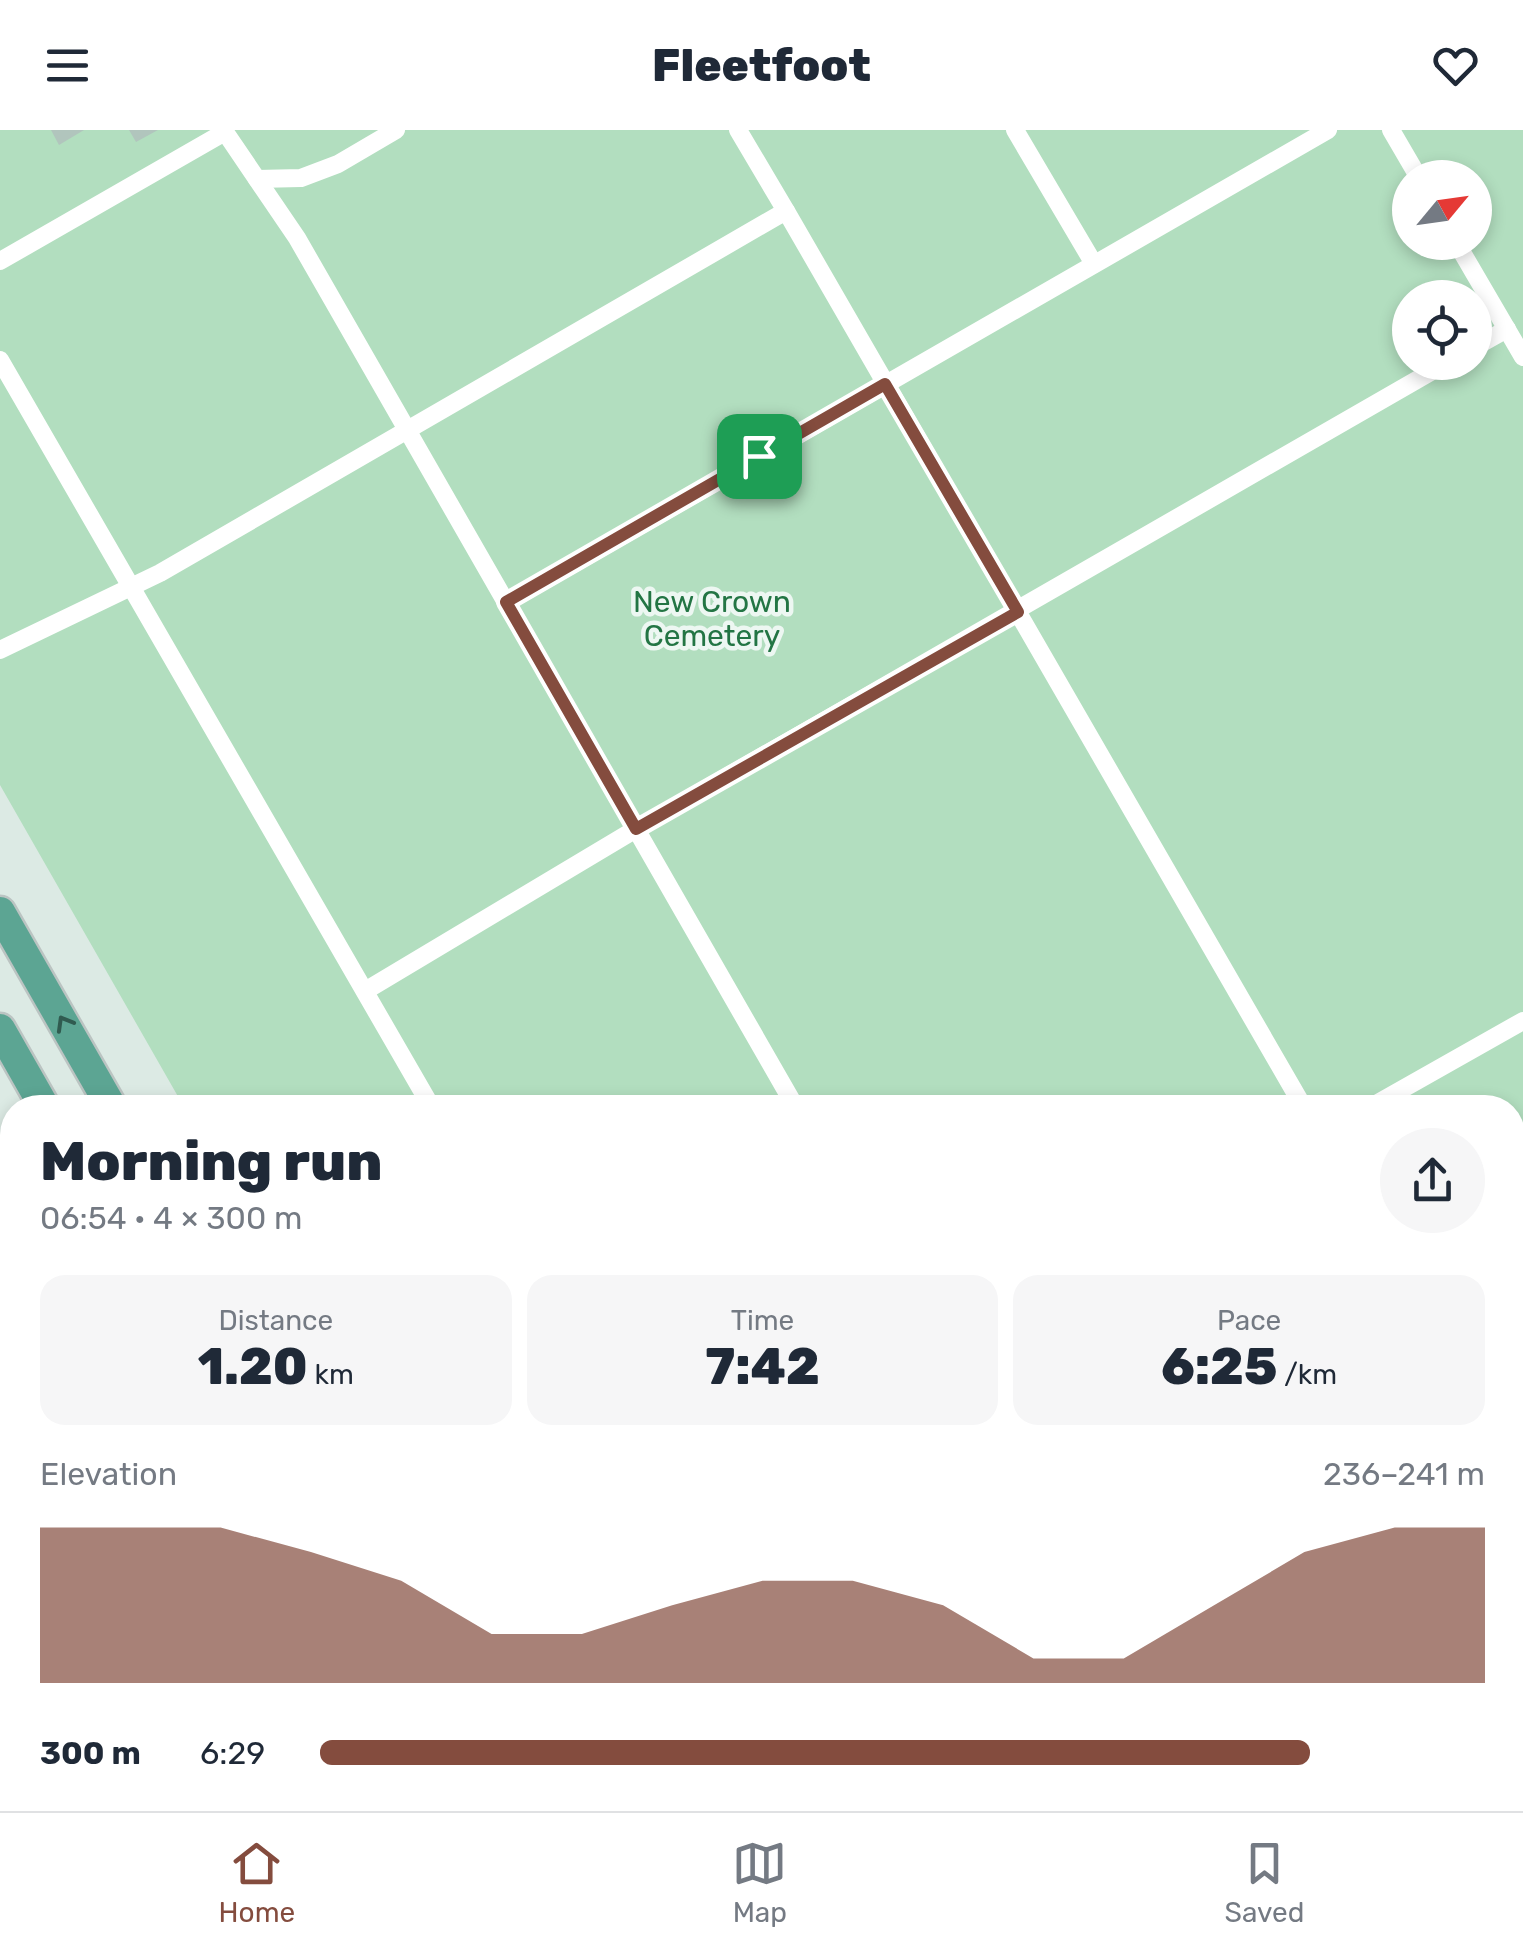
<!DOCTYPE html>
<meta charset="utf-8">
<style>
body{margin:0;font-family:Rubik,sans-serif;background:#f6f6f7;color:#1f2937;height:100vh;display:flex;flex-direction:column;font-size:38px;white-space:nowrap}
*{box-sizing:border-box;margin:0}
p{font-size:32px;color:#747a83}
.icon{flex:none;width:55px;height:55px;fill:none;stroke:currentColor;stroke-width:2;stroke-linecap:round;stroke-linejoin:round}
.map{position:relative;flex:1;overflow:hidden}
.sheet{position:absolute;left:0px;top:965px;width:1525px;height:718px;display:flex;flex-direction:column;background:#fff;border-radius:40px 40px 0 0;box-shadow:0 5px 15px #0003}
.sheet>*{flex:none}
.needle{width:65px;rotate:61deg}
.buttons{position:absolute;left:1392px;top:30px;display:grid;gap:20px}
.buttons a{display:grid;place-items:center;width:100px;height:100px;border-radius:50%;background:#fff;box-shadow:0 5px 15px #0003;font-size:50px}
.pin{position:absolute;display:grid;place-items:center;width:85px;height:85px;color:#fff;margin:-42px;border-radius:20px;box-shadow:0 5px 15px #0006}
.round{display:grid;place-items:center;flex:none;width:105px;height:105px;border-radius:52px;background:#f6f6f7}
.headline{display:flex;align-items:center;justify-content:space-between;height:170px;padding:0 40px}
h1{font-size:55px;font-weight:800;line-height:75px}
.figures{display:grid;grid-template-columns:repeat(3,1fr);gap:15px;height:170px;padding:10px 40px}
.figures div{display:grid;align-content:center;border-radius:25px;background:#f6f6f7;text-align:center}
.figures b{font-size:50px;font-weight:800}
.figures small{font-size:28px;font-weight:400}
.figures p{font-size:28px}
.chart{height:280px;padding:20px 40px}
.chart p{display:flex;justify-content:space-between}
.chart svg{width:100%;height:180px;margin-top:10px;fill:#844c3e;opacity:.7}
ul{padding:0 40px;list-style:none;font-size:32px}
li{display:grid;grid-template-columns:160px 120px 1fr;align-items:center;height:75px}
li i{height:25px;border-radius:12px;background:#844c3e}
header{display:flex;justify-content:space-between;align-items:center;height:130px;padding:0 40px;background:#fff;font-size:45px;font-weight:800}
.tab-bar{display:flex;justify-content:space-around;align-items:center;height:140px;border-top:2px solid #e0e1e3;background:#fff;font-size:28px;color:#747a83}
.tab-bar a{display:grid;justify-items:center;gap:5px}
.tab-bar .active{color:#844c3e}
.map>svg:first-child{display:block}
.green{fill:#b2debf;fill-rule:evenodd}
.building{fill:#b1c5bd}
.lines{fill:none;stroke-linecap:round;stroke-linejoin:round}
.primary-casing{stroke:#bbc4c2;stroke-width:35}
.lane{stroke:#fff;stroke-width:18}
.street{stroke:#fff;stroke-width:30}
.primary{stroke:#5ca593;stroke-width:30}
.oneway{stroke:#305b50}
.route-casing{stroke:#fff;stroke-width:20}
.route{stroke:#844c3e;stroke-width:12}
.labels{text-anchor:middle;stroke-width:9;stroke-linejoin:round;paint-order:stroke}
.park-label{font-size:30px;fill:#237544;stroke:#edf7f2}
</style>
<header><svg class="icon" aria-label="menu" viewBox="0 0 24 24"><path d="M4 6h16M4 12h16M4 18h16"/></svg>Fleetfoot<svg class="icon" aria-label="heart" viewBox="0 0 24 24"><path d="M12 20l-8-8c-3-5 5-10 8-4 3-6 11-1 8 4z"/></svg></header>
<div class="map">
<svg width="1523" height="1681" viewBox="0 0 1523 1681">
<rect width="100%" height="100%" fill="#dceae4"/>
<!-- green -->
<path class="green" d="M0,0H1523V1681H585L579,1670H1512V978L184,977L0,655ZM1410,48H1475V112H1410ZM1410,168H1475V232H1410Z"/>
<!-- building -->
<g class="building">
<path d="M51,0H84L59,15Z"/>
<path d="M129,0H158L136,12Z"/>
<path d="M0,1094L12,1116V1214L0,1222Z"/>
<path d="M5,1444L12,1456V1515L0,1522V1446Z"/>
<path d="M12,1647V1670H79L85,1681H8L2,1671L10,1666L2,1653Z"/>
<path d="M244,1670H313L319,1681H250Z"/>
</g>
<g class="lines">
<defs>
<g id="primary">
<path d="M0,782L112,978"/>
<path d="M0,899L45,978"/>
<path d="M447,1670L453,1681"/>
<path d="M514,1670L520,1681"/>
</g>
</defs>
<!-- primary casing -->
<use href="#primary" class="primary-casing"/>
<!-- lane -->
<g class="lane">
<path d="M738,0L786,81"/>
<path d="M1015,0L1094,134"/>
<path d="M1391,0L1419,48"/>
<path d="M225,2L297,108L796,978"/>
<path d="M257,49L301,48L338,34L396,0"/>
<path d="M1456,112L1523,227"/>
<path d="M0,131L225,2L224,0"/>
<path d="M1475,217L1507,199"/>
<path d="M0,230L432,978"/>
<path d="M507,472L1328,0"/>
<path d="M0,520L160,443L786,81L1304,978"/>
<path d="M365,861L636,699L1448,232"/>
<path d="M1369,978L1523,891"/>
<path d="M1512,1335L1523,1353"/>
<path d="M1512,1422L1523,1416"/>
<path d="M163,1670L170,1681"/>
<path d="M913,1670L919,1681"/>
<path d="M1226,1670L1233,1681"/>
<path d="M1066,1681L1086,1670"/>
</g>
<!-- street -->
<g class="street">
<path d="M0,1588L12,1581"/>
<path d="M379,1670L385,1681"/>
</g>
<!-- primary -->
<use href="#primary" class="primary"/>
</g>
<!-- one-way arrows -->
<defs><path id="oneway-chevron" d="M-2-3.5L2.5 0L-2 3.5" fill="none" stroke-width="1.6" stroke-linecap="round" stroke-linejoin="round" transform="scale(2.5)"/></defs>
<use class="oneway" href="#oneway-chevron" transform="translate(64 893) rotate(-120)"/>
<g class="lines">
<defs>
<path id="route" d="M885,254L1018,482L636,699L506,472Z"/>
</defs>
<!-- route casing -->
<use href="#route" class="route-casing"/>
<!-- route -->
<use href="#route" class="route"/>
</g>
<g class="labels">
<!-- park labels -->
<g class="park-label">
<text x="712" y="482">New Crown<tspan x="712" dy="34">Cemetery</tspan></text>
</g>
</g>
</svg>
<div class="buttons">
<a><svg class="needle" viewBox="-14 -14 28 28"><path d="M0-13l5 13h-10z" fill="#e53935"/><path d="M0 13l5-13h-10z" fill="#747a83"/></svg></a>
<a><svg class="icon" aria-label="locate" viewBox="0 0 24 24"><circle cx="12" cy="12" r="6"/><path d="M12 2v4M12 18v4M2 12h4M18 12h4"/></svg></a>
</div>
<div class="pin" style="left:759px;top:326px;background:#1e9e55"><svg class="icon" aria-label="arrive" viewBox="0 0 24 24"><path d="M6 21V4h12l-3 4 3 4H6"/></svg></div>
<section class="sheet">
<div class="headline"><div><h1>Morning run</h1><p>06:54 · 4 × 300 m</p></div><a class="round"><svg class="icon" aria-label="share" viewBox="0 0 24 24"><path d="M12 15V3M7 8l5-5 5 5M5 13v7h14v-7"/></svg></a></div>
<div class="figures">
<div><p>Distance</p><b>1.20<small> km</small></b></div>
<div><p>Time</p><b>7:42</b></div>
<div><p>Pace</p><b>6:25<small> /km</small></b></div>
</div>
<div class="chart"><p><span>Elevation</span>236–241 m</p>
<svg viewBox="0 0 160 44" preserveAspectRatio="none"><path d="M0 44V6L10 6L20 6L30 12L40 19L50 32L60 32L70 25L80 19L90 19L100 25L110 38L120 38L130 25L140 12L150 6L160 6V44z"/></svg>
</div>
<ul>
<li><b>300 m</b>6:29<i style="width:85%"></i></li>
</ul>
</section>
</div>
<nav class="tab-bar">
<a class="active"><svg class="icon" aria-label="home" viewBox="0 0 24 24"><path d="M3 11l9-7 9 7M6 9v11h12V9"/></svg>Home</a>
<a><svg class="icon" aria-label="map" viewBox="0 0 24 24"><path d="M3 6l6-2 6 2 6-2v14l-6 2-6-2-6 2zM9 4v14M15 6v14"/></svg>Map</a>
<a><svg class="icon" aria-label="saved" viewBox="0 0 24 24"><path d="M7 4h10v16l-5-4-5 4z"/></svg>Saved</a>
</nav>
